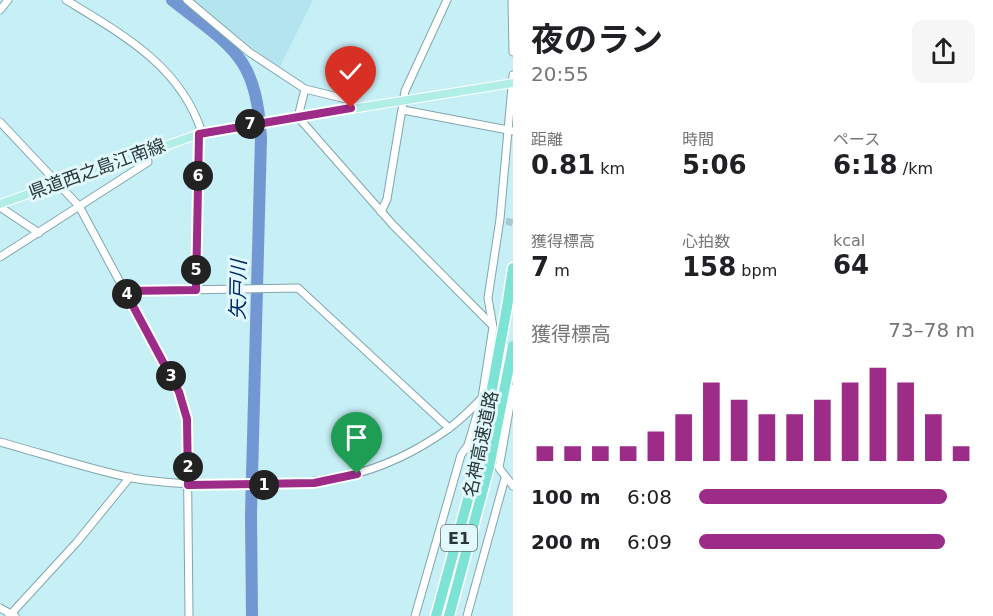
<!DOCTYPE html>
<html lang="ja">
<meta charset="utf-8">
<style>
body{margin:0;font-family:"DejaVu Sans","Noto Sans JP",sans-serif;background:#f6f6f6;color:#202124;height:100vh;display:flex;flex-direction:column;font-size:22px;white-space:nowrap}
*{box-sizing:border-box;margin:0}
p{font-size:20px;color:#757577}
.icon{flex:none;width:33px;height:33px;fill:none;stroke:currentColor;stroke-width:2;stroke-linecap:round;stroke-linejoin:round}
.map{position:relative;flex:1;overflow:hidden}
.side{display:flex;flex-direction:column;background:#fff;width:480px}
.side>*{flex:none}
.pin{position:absolute;display:grid;place-items:center;width:51px;height:51px;color:#fff;margin:-62px -26px;border-radius:50% 50% 50% 0;rotate:-45deg;box-shadow:0 0 6px #0007}
.pin .icon{rotate:45deg}
.km{position:absolute;width:30px;height:30px;margin:-15px;border-radius:50%;background:#222;color:#fff;font-size:16px;line-height:30px;text-align:center}
.round{display:grid;place-items:center;flex:none;width:63px;height:63px;border-radius:12px;background:#f6f6f6}
.head{display:flex;align-items:center;justify-content:space-between;height:102px;padding:0 18px}
h1{font-size:33px;font-weight:700;line-height:45px}
.metrics{display:grid;grid-template-columns:repeat(3,1fr);gap:9px;height:102px;padding:6px 18px}
.metrics div{display:grid;align-content:center}
.metrics b{font-size:26px;font-weight:700}
.metrics small{font-size:16px;font-weight:400}
.metrics p{font-size:16px}
.chart{height:168px;padding:12px 18px}
.chart p{display:flex;justify-content:space-between}
.chart svg{width:100%;height:108px;margin-top:6px;stroke:#9d2b88;stroke-width:6}
ul{padding:0 18px;list-style:none;font-size:20px}
li{display:grid;grid-template-columns:96px 72px 1fr;align-items:center;height:45px}
li i{height:15px;border-radius:8px;background:#9d2b88}
main{display:flex;flex:1;min-height:0}
.map>svg:first-child{display:block}
.built{fill:#b4e4ed}
.lines{fill:none;stroke-linecap:round;stroke-linejoin:round}
.river{stroke:#7397d2;stroke-width:12}
.minor-tunnel{stroke:#a7cad0;stroke-width:7;stroke-dasharray:7 3.5;stroke-linecap:butt}
.minor-casing{stroke:#81a6ad;stroke-width:9}
.major-casing{stroke:#fff;stroke-width:10}
.highway-casing{stroke:#fff;stroke-width:13}
.minor{stroke:#fff;stroke-width:7}
.major{stroke:#b0eee6;stroke-width:8}
.highway{stroke:#7ce3d5;stroke-width:10}
.highway-bridge-casing{stroke:#fff;stroke-width:13;stroke-linecap:butt}
.highway-bridge{stroke:#7ce3d5;stroke-width:10}
.route-casing{stroke:#fff;stroke-width:12}
.route{stroke:#9d2b88;stroke-width:8}
.labels{text-anchor:middle;stroke-width:6;stroke-linejoin:round;paint-order:stroke}
.shield{fill:#e1f9fd;stroke:#5f7074;stroke-width:1.5}
.shield-label{font-size:16px;font-weight:bold;fill:#273639}
.street-label{font-size:18px;fill:#273639;stroke:#e1f9fd}
.water-label{font-size:20px;font-style:italic;fill:#00286e;stroke:#e1f9fd}
</style>
<main>
<div class="map">
<svg width="513" height="616" viewBox="0 0 513 616">
<rect width="100%" height="100%" fill="#c7eff6"/>
<!-- built -->
<path class="built" d="M192,0H313L279,69Z"/>
<g class="lines">
<!-- river -->
<path class="river" d="M172,0C233,48 256,55 261,138L251,514L252,616"/>
<!-- minor-tunnel -->
<path class="minor-tunnel" d="M506,221L513,223"/>
<defs>
<g id="minor">
<path d="M66,0C122,34 181,66 202,133"/>
<path d="M187,0L249,52L305,89L350,100L351,108"/>
<path d="M512,0L513,52"/>
<path d="M0,10L8,0"/>
<path d="M305,89L298,117L393,225L492,325"/>
<path d="M403,110L513,131"/>
<path d="M0,122L79,206L179,392L187,419L189,616"/>
<path d="M0,207L39,233"/>
<path d="M381,212L387,199L405,91L447,0"/>
<path d="M0,257L148,162L146,151"/>
<path d="M196,290L199,134"/>
<path d="M125,291L298,288L449,428"/>
<path d="M513,388L499,468L513,486"/>
<path d="M0,442C44,454 88,469 132,478C167,484 201,485 237,485C320,485 378,479 448,429C470,413 488,391 507,371"/>
<path d="M0,608L15,616"/>
<path d="M9,616L77,542L130,477"/>
<path d="M415,616L461,455L468,445L482,398L493,327L488,298L500,219L513,75"/>
<path d="M467,616L505,478"/>
</g>
<path id="major" d="M0,204L202,133L513,83"/>
<g id="highway">
<path d="M507,307L513,268"/>
<path d="M436,616L479,459"/>
<path d="M449,616L489,467"/>
</g>
</defs>
<!-- minor casing -->
<use href="#minor" class="minor-casing"/>
<!-- major casing -->
<use href="#major" class="major-casing"/>
<!-- highway casing -->
<use href="#highway" class="highway-casing"/>
<!-- minor -->
<use href="#minor" class="minor"/>
<!-- major -->
<use href="#major" class="major"/>
<!-- highway -->
<use href="#highway" class="highway"/>
<defs>
<g id="highway-bridge">
<path d="M479,459L507,307"/>
<path d="M489,467L513,346"/>
</g>
</defs>
<!-- highway-bridge casing -->
<use href="#highway-bridge" class="highway-bridge-casing"/>
<!-- highway-bridge -->
<use href="#highway-bridge" class="highway-bridge"/>
</g>
<g class="lines">
<defs>
<path id="route" d="M351,108L199,134L196,290L125,291L179,392L187,419L188,485L314,483L357,474"/>
</defs>
<!-- route casing -->
<use href="#route" class="route-casing"/>
<!-- route -->
<use href="#route" class="route"/>
</g>
<g class="labels">
<!-- shield labels -->
<rect class="shield" x="441" y="525" width="36" height="26" rx="4.5"/>
<g class="shield-label">
<text x="459" y="544">E1</text>
</g>
<!-- street labels -->
<g class="street-label">
<text transform="translate(97 169) rotate(-20)" y="6">県道西之島江南線</text>
<text transform="translate(481 444) rotate(-78)" y="6">名神高速道路</text>
</g>
<!-- water labels -->
<g class="water-label">
<text transform="translate(238 290) rotate(-89)" y="7">矢戸川</text>
</g>
</g>
</svg>
<div class="pin" style="left:357px;top:474px;background:#1e9e55"><svg class="icon" aria-label="arrive" viewBox="0 0 24 24"><path d="M6 21V4h12l-3 4 3 4H6"/></svg></div>
<div class="pin" style="left:351px;top:108px;background:#d93025"><svg class="icon" aria-label="check" viewBox="0 0 24 24"><path d="M5 12l5 5 9-10"/></svg></div>
<b class="km" style="left:264px;top:485px">1</b>
<b class="km" style="left:188px;top:467px">2</b>
<b class="km" style="left:171px;top:376px">3</b>
<b class="km" style="left:127px;top:294px">4</b>
<b class="km" style="left:196px;top:270px">5</b>
<b class="km" style="left:198px;top:176px">6</b>
<b class="km" style="left:250px;top:124px">7</b>
</div>
<section class="side">
<div class="head"><div><h1>夜のラン</h1><p>20:55</p></div><a class="round"><svg class="icon" aria-label="share" viewBox="0 0 24 24"><path d="M12 15V3M7 8l5-5 5 5M5 13v7h14v-7"/></svg></a></div>
<div class="metrics">
<div><p>距離</p><b>0.81<small> km</small></b></div>
<div><p>時間</p><b>5:06</b></div>
<div><p>ペース</p><b>6:18<small> /km</small></b></div>
</div>
<div class="metrics">
<div><p>獲得標高</p><b>7<small> m</small></b></div>
<div><p>心拍数</p><b>158<small> bpm</small></b></div>
<div><p>kcal</p><b>64</b></div>
</div>
<div class="chart"><p><span>獲得標高</span>73–78 m</p>
<svg viewBox="0 0 160 44" preserveAspectRatio="none"><path d="M5 44V38M15 44V38M25 44V38M35 44V38M45 44V32M55 44V25M65 44V12M75 44V19M85 44V25M95 44V25M105 44V19M115 44V12M125 44V6M135 44V12M145 44V25M155 44V38"/></svg>
</div>
<ul>
<li><b>100 m</b>6:08<i style="width:90%"></i></li>
<li><b>200 m</b>6:09<i style="width:89%"></i></li>
</ul>
</section>
</main>
